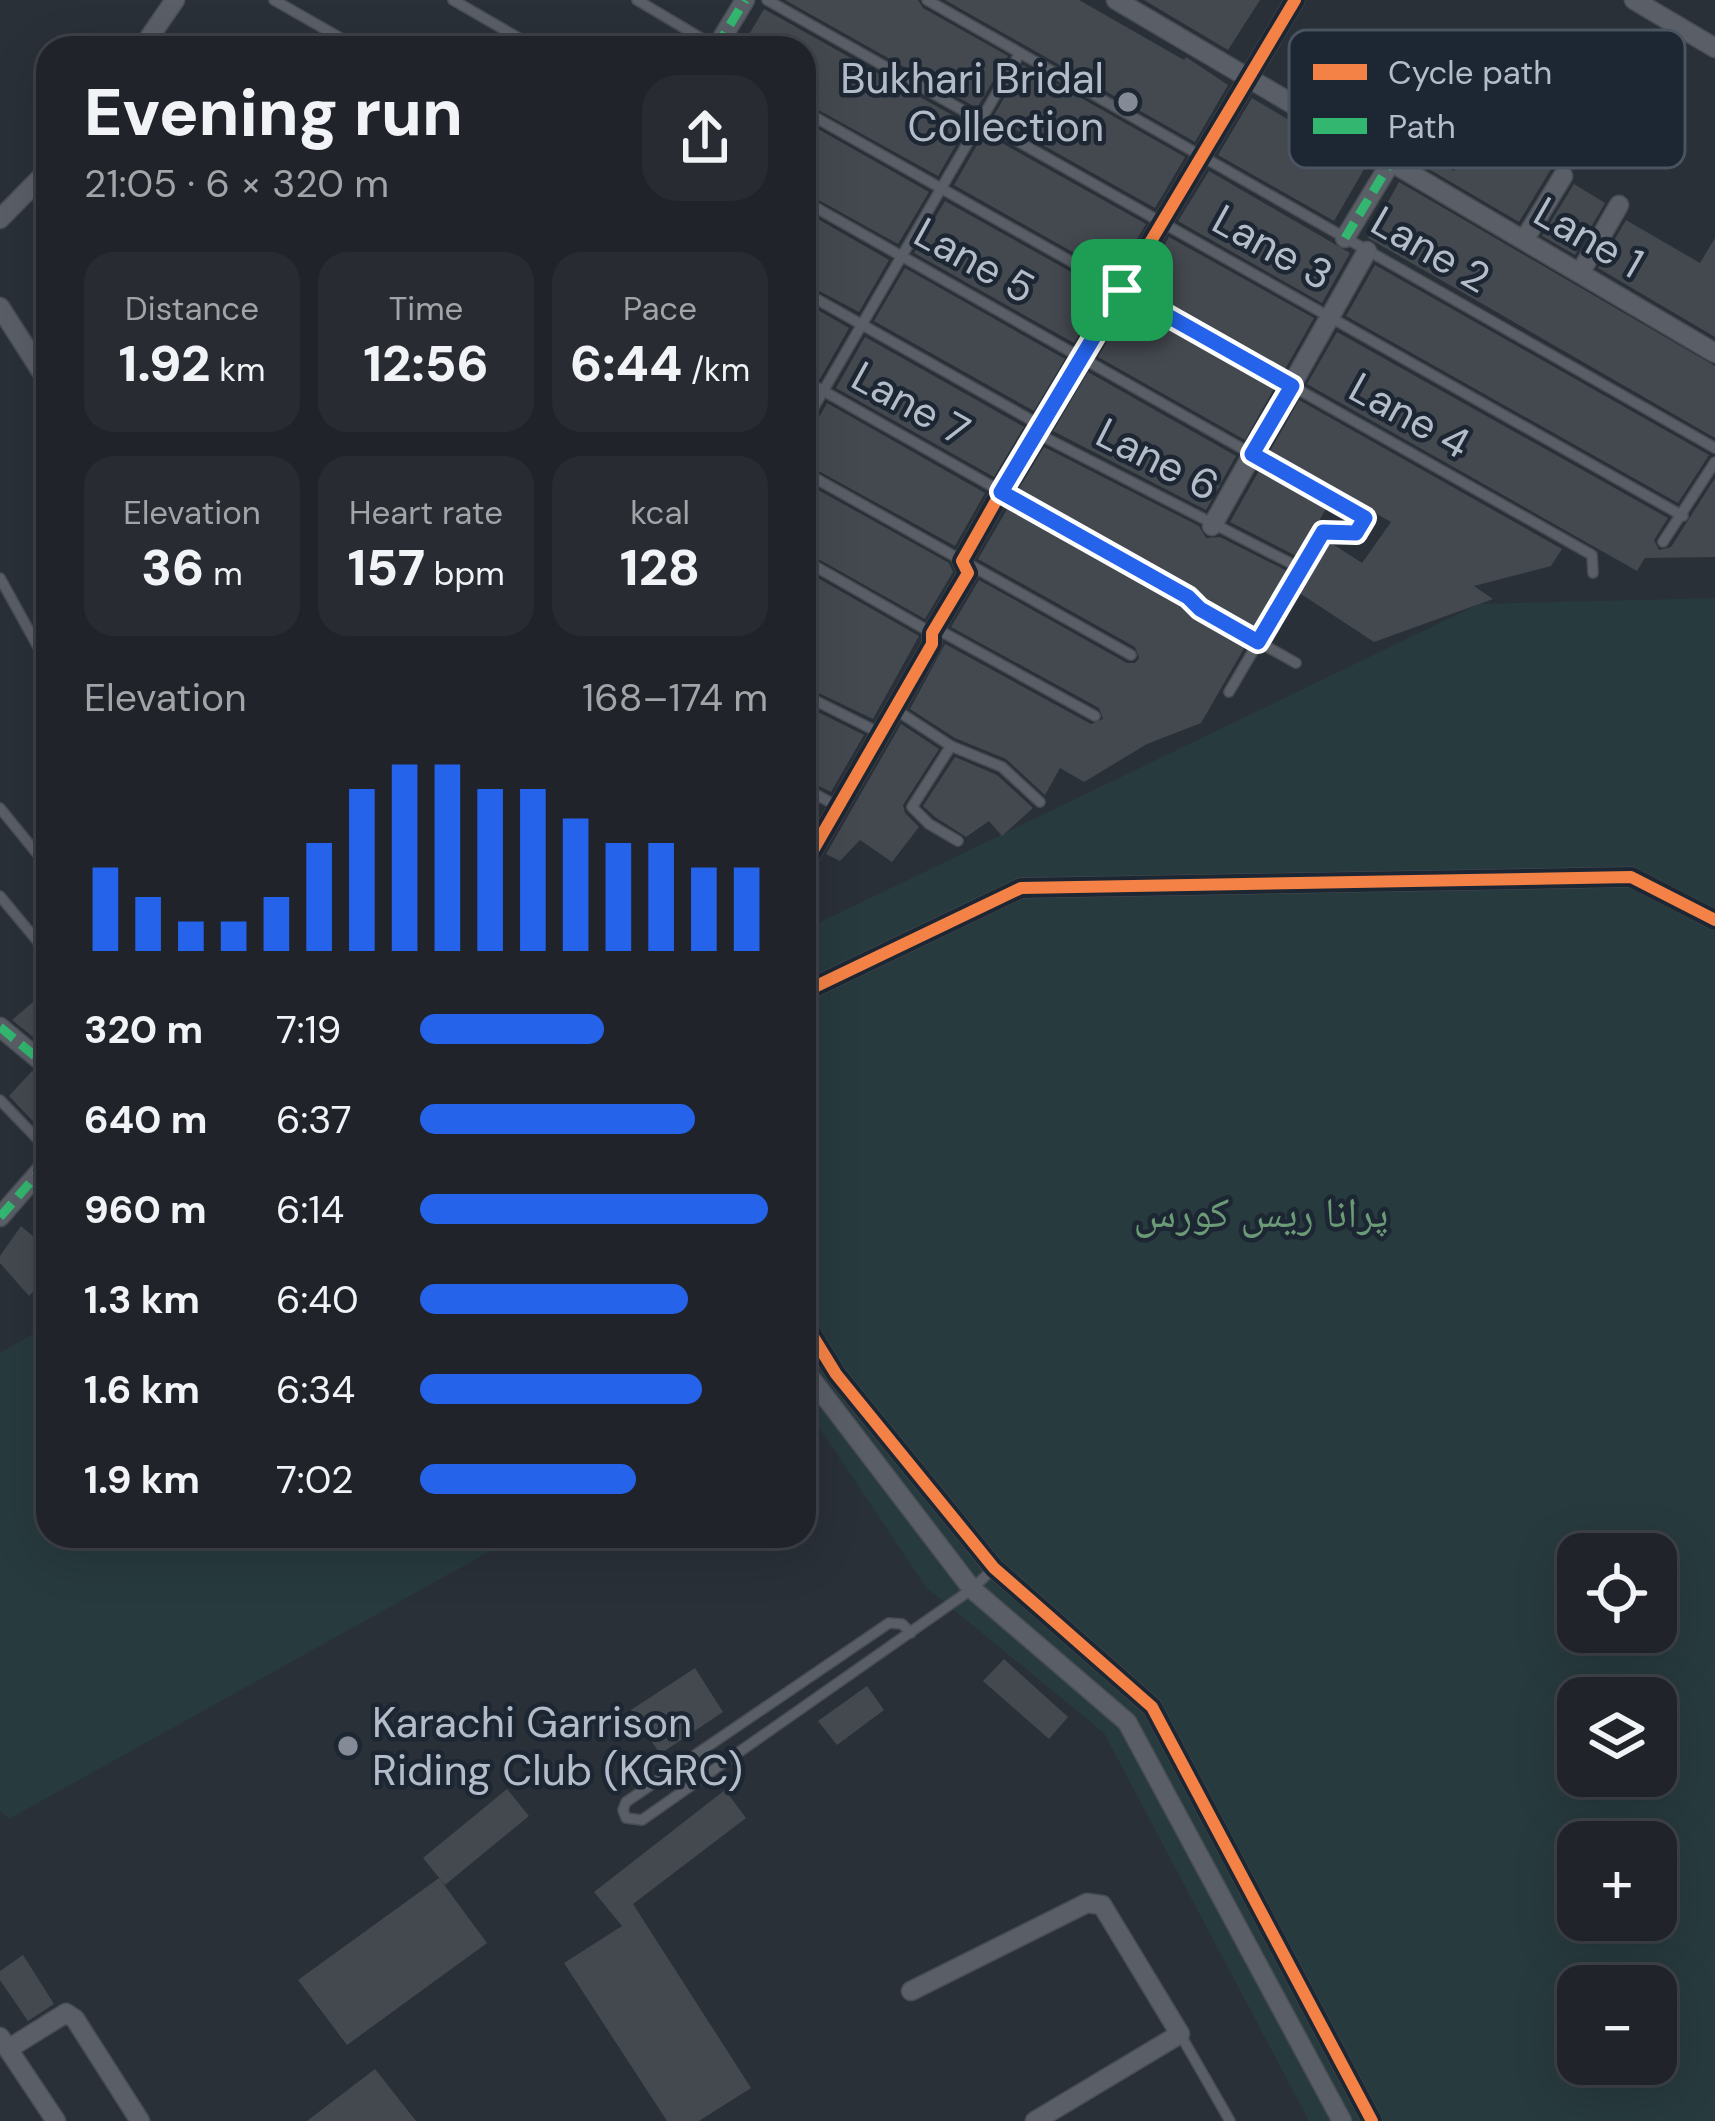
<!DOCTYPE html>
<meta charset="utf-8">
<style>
body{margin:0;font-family:"DM Sans","Noto Naskh Arabic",sans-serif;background:#282c32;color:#f1f3f6;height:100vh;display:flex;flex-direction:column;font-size:45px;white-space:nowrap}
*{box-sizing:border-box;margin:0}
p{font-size:39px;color:#a2a4a8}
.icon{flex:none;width:66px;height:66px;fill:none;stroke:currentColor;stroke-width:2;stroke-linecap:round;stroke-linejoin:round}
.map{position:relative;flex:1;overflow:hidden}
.details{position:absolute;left:36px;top:36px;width:780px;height:1512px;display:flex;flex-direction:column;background:#20242a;border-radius:36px;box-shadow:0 12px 48px #0002,0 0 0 3px #3d4147}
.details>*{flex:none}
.controls{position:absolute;left:1557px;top:1533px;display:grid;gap:24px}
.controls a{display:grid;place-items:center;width:120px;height:120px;border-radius:24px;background:#20242a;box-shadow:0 12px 48px #0002,0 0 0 3px #3d4147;font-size:60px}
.pin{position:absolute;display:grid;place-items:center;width:102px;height:102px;color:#fff;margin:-51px;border-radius:24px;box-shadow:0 6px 18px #0006}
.round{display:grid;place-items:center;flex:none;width:126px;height:126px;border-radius:36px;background:#282c32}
.head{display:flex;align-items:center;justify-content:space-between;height:204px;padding:0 48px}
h1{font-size:66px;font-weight:800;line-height:90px}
.stats{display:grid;grid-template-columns:repeat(3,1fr);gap:18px;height:204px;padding:12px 48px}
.stats div{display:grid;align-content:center;border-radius:30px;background:#282c32;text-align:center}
.stats b{font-size:51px;font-weight:800}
.stats small{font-size:33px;font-weight:400}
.stats p{font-size:33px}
.chart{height:336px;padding:24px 48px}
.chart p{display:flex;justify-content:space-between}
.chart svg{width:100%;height:216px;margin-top:12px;stroke:#2563eb;stroke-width:6}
ul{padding:0 48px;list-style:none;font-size:39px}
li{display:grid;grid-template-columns:192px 144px 1fr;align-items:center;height:90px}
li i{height:30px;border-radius:15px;background:#2563eb}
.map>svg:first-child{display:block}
.green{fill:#273a3e;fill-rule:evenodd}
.building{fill:#444950}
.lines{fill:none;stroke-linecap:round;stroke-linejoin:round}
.lane-casing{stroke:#484c53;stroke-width:12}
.street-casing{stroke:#484c53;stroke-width:21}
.lane{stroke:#5a5e66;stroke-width:9}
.street{stroke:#5a5e66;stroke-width:18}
.quiet{stroke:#33b770;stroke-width:9;stroke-dasharray:18 9;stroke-linecap:butt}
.cycleway-casing{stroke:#1d2633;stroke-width:20}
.cycleway{stroke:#f48246;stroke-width:12}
.route-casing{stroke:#fff;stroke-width:24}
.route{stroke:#2563eb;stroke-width:15}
.poi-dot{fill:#848b96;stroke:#1d2633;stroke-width:4.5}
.labels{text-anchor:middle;stroke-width:9;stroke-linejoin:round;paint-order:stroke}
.poi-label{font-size:42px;fill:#b4bcc9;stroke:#1d2633;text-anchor:end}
.street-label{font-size:42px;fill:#b4bcc9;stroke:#1d2633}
.park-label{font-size:42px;fill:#6b9a76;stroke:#1d2633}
.key{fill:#1d2633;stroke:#4a5360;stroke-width:3}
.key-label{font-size:33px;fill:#b4bcc9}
</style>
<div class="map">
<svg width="1715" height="2121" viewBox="0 0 1715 2121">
<rect width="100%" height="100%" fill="#2a3038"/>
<!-- green -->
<g class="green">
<path d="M1715,598V2121H1309L1104,1733L926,1587L804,1405V930L1479,604ZM1578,1554H1656V1632H1578ZM1578,1698H1656V1776H1578ZM1578,1842H1656V1920H1578ZM1578,1986H1656V2064H1578Z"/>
<path d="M48,1325V1536H517L9,1819L0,1811V1353Z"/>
</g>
<!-- building -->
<g class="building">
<path d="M785,0H918L923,8L1008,56L977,108Z"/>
<path d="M945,0H1079L1184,60L1186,57L1228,85L1195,142Z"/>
<path d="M1144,0H1260L1228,50Z"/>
<path d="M764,9L968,124L938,176L804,102V48H741Z"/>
<path d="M1023,65L1185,157L1155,208L993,117Z"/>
<path d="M1252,98L1366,166L1334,221L1218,155Z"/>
<path d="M1557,105L1589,124L1565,163L1551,169L1519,222L1410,158L1416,149L1454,171L1472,150L1518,154L1525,145L1516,136L1532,108L1549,118Z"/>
<path d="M804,121L929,192L898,244L804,192Z"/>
<path d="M984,133L1146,224L1115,276L954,185Z"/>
<path d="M1209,171L1350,253L1322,303L1178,221Z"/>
<path d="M1399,182L1715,366V438L1368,238Z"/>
<path d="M1574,184L1605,203L1575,255L1542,236Z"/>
<path d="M945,201L1105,291L1074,343L914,253Z"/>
<path d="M804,211L889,260L859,312L804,283Z"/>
<path d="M1626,220L1700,263L1715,238V337L1598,268Z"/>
<path d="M1169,237L1314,318L1284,371L1138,289Z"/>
<path d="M1375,265L1709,455L1678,503L1346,316Z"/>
<path d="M905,268L1065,359L1034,411L874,321Z"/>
<path d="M804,302L849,328L820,379L804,371Z"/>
<path d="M1129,304L1275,387L1245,440L1098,357Z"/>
<path d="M1337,332L1668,518L1654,540L1659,550L1671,547L1715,478V557L1645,558L1637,571L1307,384Z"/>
<path d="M865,337L1024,427L994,477L836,388Z"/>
<path d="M1088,372L1236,456L1206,510L1053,431Z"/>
<path d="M1299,400L1562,549L1551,566L1474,586L1493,599L1374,642L1298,592L1328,541L1362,563L1391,522L1269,453Z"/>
<path d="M827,403L985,493L955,546L804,463V433L812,429Z"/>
<path d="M1044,447L1199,526L1206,538L1220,537L1289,572L1255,630L1205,602L1192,589L1018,490Z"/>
<path d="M1260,469L1327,507L1298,557L1230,522Z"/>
<path d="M804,482L949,563L953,572L925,619L804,551Z"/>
<path d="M1009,506L1183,604L1196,617L1246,645L1201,723L1147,744L1084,782L1060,768L1045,795L1006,759L955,738L910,709L945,644L1091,724L1103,719L1099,708L951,627L979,580L1127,663H1135L1139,658L1135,647L978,559Z"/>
<path d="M804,570L919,636L873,719L804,686Z"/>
<path d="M804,705L864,735L831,792L804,779Z"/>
<path d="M901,724L939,749L903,805L905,813L919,827L892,862L860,840L840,861L826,854Z"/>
<path d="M955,757L997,775L1033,808L1002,836L989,821L966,837L935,817L923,806Z"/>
<path d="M48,989V1041L43,1045L12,1020Z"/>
<path d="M32,1071L48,1086V1137L9,1096Z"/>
<path d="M21,1226L48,1249V1276L29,1296L0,1263V1256Z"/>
<path d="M1004,1659L1068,1717L1049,1739L983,1681Z"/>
<path d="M695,1668L723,1712L660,1754L631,1710Z"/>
<path d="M867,1686L884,1710L837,1745L818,1721Z"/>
<path d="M507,1789L529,1816L445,1885L423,1858Z"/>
<path d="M725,1790L746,1818L633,1904L751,2088L699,2121H667L564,1963L622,1926L594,1892Z"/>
<path d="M439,1878L487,1943L347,2045L298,1980Z"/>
<path d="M23,1955L54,2004L28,2021L0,1980V1971Z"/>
<path d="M375,2069L416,2121H307Z"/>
</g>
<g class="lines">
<defs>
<g id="lane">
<path d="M274,0L358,48"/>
<path d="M453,0L536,48"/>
<path d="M637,0L716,47"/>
<path d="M767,0L1683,516"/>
<path d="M927,0L1715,448"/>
<path d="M153,34L177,48"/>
<path d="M804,111L1592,555L1593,573"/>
<path d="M1358,143L1377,114L1453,162L1469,139L1516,145"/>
<path d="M804,201L1365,518L1356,533L1323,532L1229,692"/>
<path d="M804,292L1031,420L1042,436L1302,569"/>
<path d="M804,380L1188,597L1200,609L1296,663"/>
<path d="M804,424L1020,53"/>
<path d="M804,472L1131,655"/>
<path d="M1663,542L1715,462"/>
<path d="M804,560L932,633H944L1095,716"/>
<path d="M0,578L48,665"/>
<path d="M804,695L882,734"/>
<path d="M896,710L951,746L1002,767L1040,802"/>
<path d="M951,746L912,807L929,824L958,841"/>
<path d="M804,788L839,807"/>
<path d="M0,808L48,867"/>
<path d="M0,896L48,954"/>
<path d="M0,1100L48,1150"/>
<path d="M911,1633L902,1624L889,1623L626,1802L623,1810L626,1818L642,1820L972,1589L994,1568"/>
<path d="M1180,2034L1230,2121"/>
</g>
<g id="street">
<path d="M1116,0L1715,353"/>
<path d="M1634,0L1715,48"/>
<path d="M142,48L175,0"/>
<path d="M716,48L745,0"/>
<path d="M0,219L48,170"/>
<path d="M1345,238L1391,162"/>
<path d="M1524,240L1563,176"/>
<path d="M1580,273L1619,205"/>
<path d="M0,307L48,382"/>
<path d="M1212,526L1367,251"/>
<path d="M804,866L932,644V633L968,573L962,561L1001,492L1295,0"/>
<path d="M804,992L1021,888L1631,877L1715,920"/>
<path d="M0,1027L48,1067"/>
<path d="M0,1217L48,1162"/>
<path d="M804,1322L836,1374L994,1568L1152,1707L1372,2121"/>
<path d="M804,1369L972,1589L1127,1722L1342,2121"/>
<path d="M911,1991L1087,1903L1102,1905L1180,2034L1035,2121"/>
<path d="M0,2037L56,2121"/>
<path d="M8,2049L66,2013L75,2019L140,2121"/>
</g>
</defs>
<!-- lane casing -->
<use href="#lane" class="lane-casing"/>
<!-- street casing -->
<use href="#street" class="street-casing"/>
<!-- lane -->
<use href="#lane" class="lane"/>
<!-- street -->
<use href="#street" class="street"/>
<!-- quiet -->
<g class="quiet">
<path d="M716,48L745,0"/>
<path d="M1345,238L1391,162"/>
<path d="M0,1027L48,1067"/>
<path d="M0,1217L48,1162"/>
</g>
<defs>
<g id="cycleway">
<path d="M804,866L932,644V633L968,573L962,561L1001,492L1295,0"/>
<path d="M804,992L1021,888L1631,877L1715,920"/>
<path d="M804,1322L836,1374L994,1568L1152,1707L1372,2121"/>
</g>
</defs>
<!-- cycleway casing -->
<use href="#cycleway" class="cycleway-casing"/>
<!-- cycleway -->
<use href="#cycleway" class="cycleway"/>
</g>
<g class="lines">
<defs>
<path id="route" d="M1122,290L1292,386L1252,454L1365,518L1356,533L1323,532L1258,642L1200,609L1188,597L1001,492Z"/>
</defs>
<!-- route casing -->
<use href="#route" class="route-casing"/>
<!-- route -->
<use href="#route" class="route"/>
</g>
<!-- markers -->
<g class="poi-dot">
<circle cx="1128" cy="102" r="12"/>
<circle cx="348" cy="1746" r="12"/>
</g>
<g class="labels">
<!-- poi labels -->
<g class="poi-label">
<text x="1104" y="93">Bukhari Bridal<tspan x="1104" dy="48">Collection</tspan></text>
<text x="372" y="1737" text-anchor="start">Karachi Garrison<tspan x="372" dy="48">Riding Club (KGRC)</tspan></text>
</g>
<!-- street labels -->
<g class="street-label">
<text transform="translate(1589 237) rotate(30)" y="15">Lane 1</text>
<text transform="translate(1273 247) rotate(29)" y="15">Lane 3</text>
<text transform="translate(1431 249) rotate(30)" y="15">Lane 2</text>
<text transform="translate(975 260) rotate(29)" y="15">Lane 5</text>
<text transform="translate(911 403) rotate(29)" y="15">Lane 7</text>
<text transform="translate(1410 415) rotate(29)" y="15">Lane 4</text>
<text transform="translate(1158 459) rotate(27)" y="15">Lane 6</text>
</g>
<!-- park labels -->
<g class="park-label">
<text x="1261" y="1227">پرانا ریس کورس</text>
</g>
</g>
<!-- legend -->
<rect x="1289" y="30" width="396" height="138" rx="18" class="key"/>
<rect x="1313" y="64" width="54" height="16" fill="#f48246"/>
<rect x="1313" y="118" width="54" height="16" fill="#33b770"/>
<g class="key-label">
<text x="1388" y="84">Cycle path</text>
<text x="1388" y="138">Path</text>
</g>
</svg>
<div class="controls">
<a><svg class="icon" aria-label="locate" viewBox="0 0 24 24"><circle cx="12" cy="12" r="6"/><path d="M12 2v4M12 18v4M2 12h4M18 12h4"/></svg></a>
<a><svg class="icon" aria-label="layers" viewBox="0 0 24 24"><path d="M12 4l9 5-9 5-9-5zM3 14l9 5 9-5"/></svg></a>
<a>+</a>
<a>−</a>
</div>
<div class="pin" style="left:1122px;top:290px;background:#1e9e55"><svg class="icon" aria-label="arrive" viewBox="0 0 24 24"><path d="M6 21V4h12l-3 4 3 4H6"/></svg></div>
<section class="details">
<div class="head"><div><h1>Evening run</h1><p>21:05 · 6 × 320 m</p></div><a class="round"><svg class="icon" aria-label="share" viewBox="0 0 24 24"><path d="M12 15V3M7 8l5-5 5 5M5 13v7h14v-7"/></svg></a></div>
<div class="stats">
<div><p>Distance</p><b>1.92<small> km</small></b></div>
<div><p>Time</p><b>12:56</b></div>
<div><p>Pace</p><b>6:44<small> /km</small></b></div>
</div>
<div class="stats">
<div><p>Elevation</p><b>36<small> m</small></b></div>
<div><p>Heart rate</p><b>157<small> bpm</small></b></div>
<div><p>kcal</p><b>128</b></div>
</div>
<div class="chart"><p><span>Elevation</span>168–174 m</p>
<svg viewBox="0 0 160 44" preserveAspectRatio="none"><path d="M5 44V27M15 44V33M25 44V38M35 44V38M45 44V33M55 44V22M65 44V11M75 44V6M85 44V6M95 44V11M105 44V11M115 44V17M125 44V22M135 44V22M145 44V27M155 44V27"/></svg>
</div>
<ul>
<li><b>320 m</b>7:19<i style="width:53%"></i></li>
<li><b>640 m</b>6:37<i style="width:79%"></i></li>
<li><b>960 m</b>6:14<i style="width:100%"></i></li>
<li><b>1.3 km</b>6:40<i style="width:77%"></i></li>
<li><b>1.6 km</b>6:34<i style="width:81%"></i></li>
<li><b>1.9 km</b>7:02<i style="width:62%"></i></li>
</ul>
</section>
</div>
